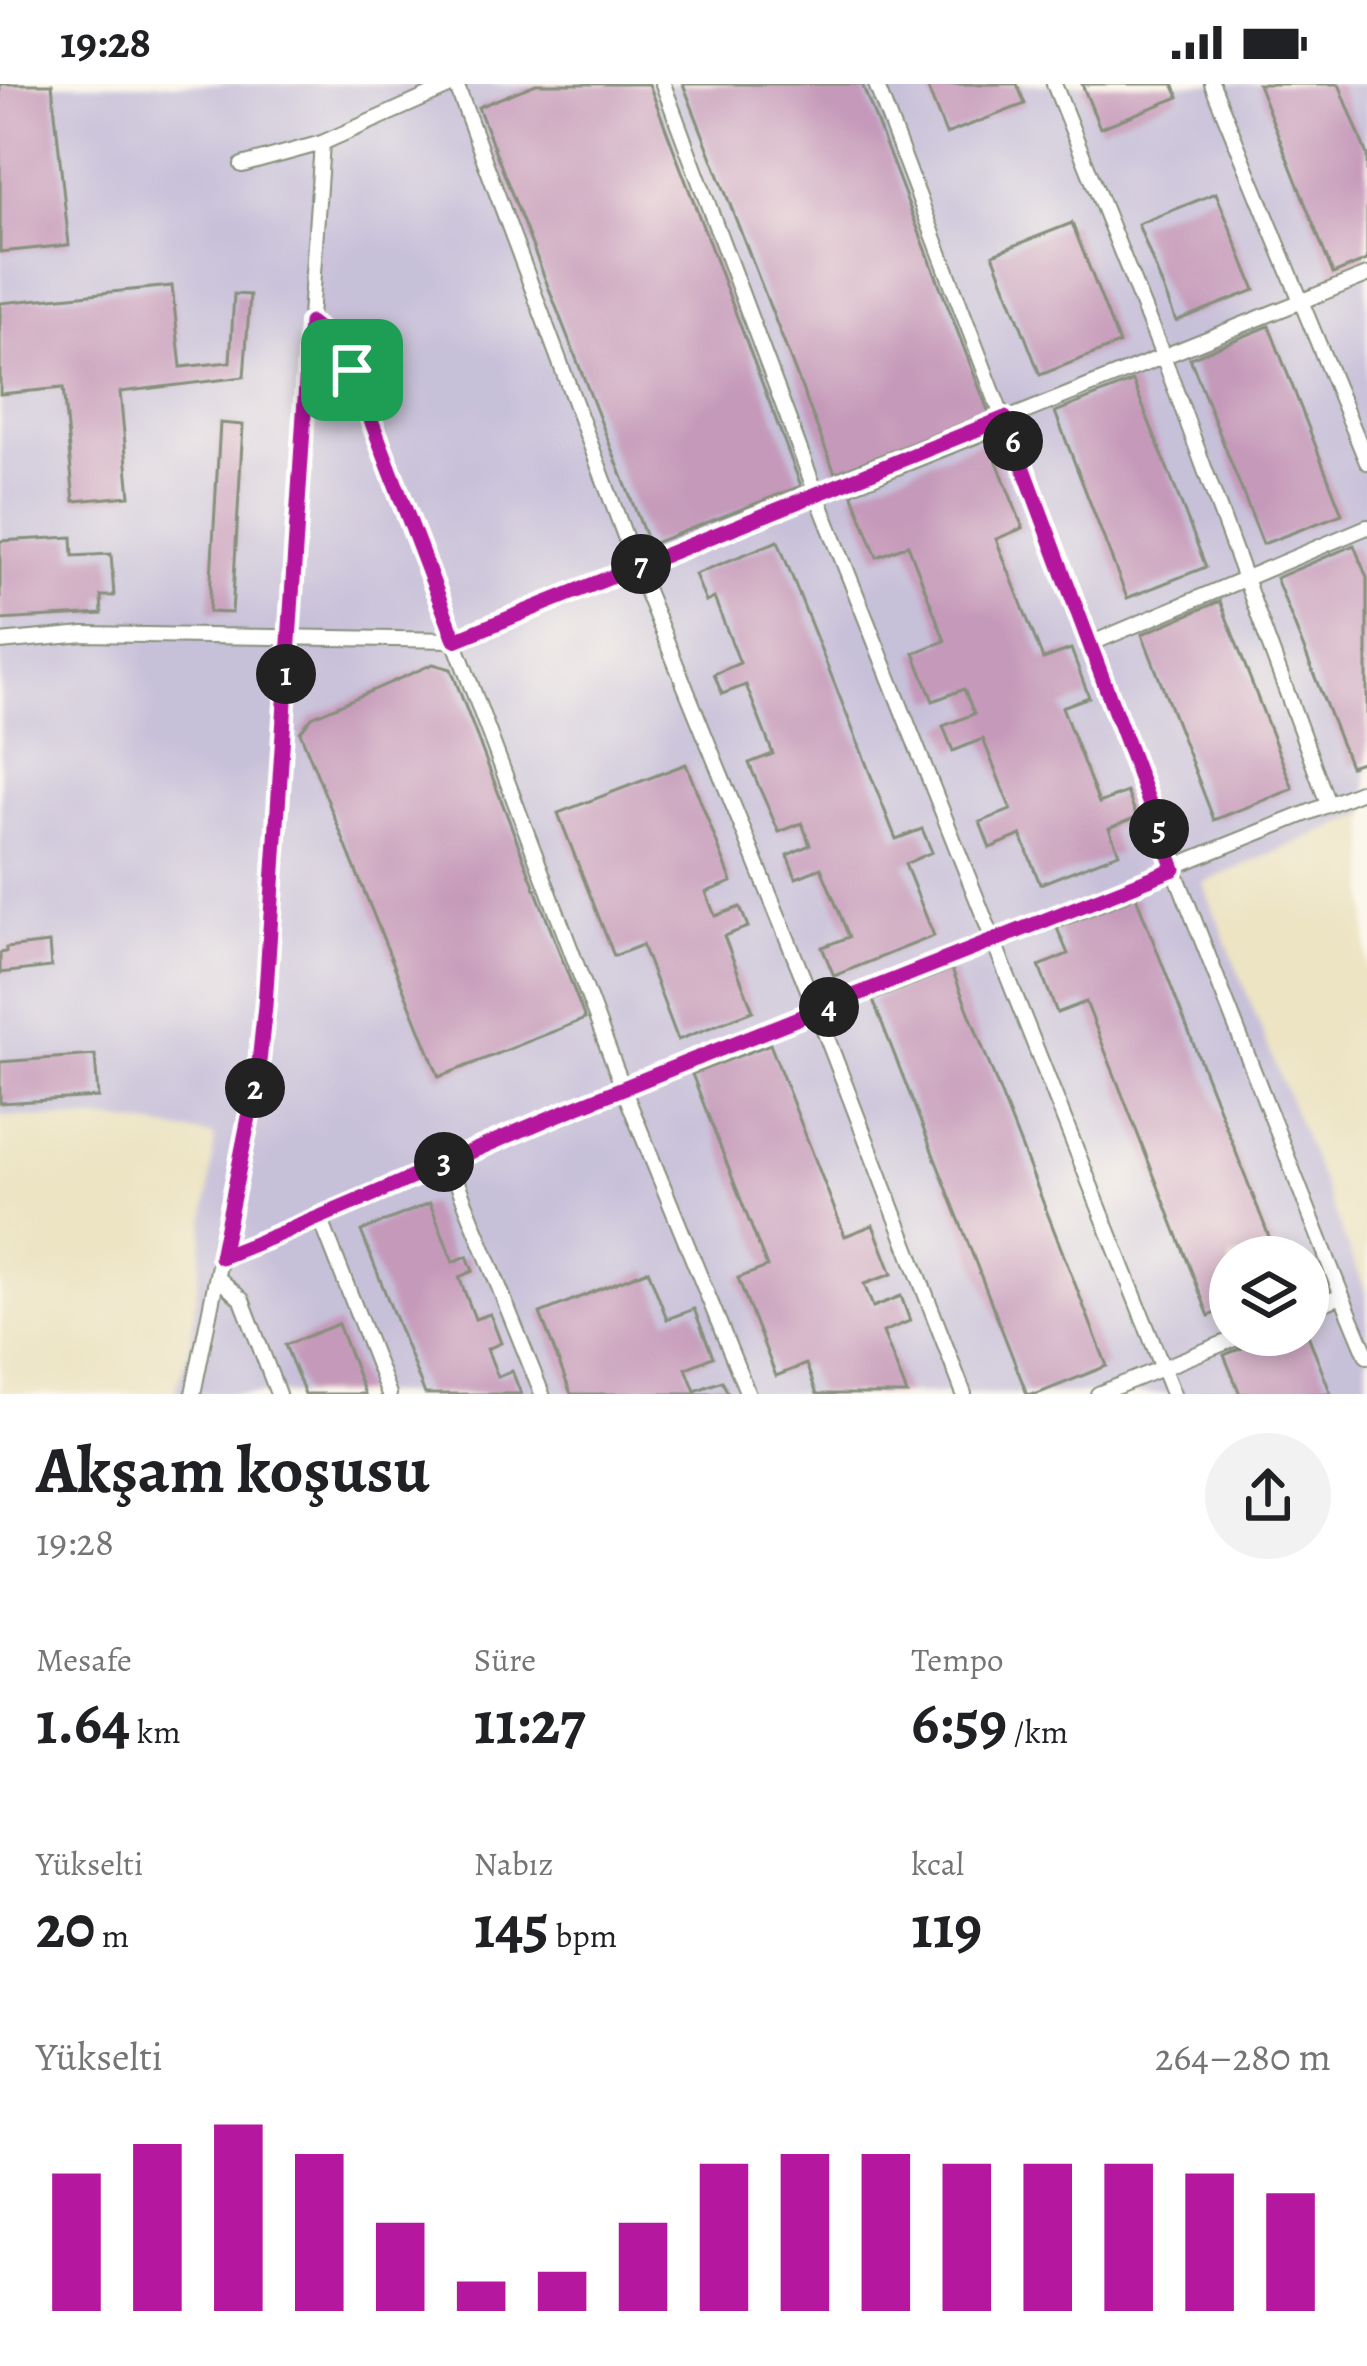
<!DOCTYPE html>
<html lang="tr">
<meta charset="utf-8">
<style>
body{margin:0;font-family:Alegreya,serif;background:#f2f2f2;color:#202124;height:100vh;display:flex;flex-direction:column;font-size:45px;white-space:nowrap}
*{box-sizing:border-box;margin:0}
p{font-size:39px;color:#757577}
.icon{flex:none;width:66px;height:66px;fill:none;stroke:currentColor;stroke-width:2;stroke-linecap:round;stroke-linejoin:round}
.map{position:relative;height:1310px;overflow:hidden}
.panel{display:flex;flex-direction:column;background:#fff;flex:1}
.panel>*{flex:none}
.controls{position:absolute;left:1209px;top:1152px;display:grid;gap:24px}
.controls a{display:grid;place-items:center;width:120px;height:120px;border-radius:50%;background:#fff;box-shadow:0 6px 18px #0003;font-size:60px}
.pin{position:absolute;display:grid;place-items:center;width:102px;height:102px;color:#fff;margin:-51px;border-radius:24px;box-shadow:0 6px 18px #0006}
.km{position:absolute;width:60px;height:60px;margin:-30px;border-radius:50%;background:#222;color:#fff;font-size:33px;line-height:60px;text-align:center}
.round{display:grid;place-items:center;flex:none;width:126px;height:126px;border-radius:63px;background:#f2f2f2}
.head{display:flex;align-items:center;justify-content:space-between;height:204px;padding:0 36px}
h1{font-size:66px;font-weight:700;line-height:90px}
.figures{display:grid;grid-template-columns:repeat(3,1fr);gap:18px;height:204px;padding:12px 36px}
.figures div{display:grid;align-content:center}
.figures b{font-size:60px;font-weight:700}
.figures small{font-size:33px;font-weight:400}
.figures p{font-size:33px}
.chart{height:336px;padding:24px 36px}
.chart p{display:flex;justify-content:space-between}
.chart svg{width:100%;height:216px;margin-top:12px;stroke:#b5179e;stroke-width:6}
.status{display:flex;justify-content:space-between;align-items:center;height:84px;padding:0 60px;background:#fff;direction:ltr}
.status svg{height:33px;fill:currentColor}
.map>svg:first-child{display:block}
.industrial{fill:#c7c0d9;fill-rule:evenodd}
.building{fill:#c599b9}
.lines{fill:none;stroke-linecap:round;stroke-linejoin:round}
.minor-casing{stroke:#86907c;stroke-width:18}
.minor{stroke:#fff;stroke-width:14}
.route-casing{stroke:#fff;stroke-width:24}
.route{stroke:#b5179e;stroke-width:15}
</style>
<div class="status"><b>19:28</b><svg viewBox="0 0 49 12"><path d="M0 12V9h3v3zM5 12V6h3v6zM10 12V3h3v9zM15 12V0h3v12zM26 1h20v11H26zM47 4h2v5h-2z"/></svg></div>
<div class="map">
<svg width="1367" height="1310" viewBox="0 0 1367 1310">
<rect width="100%" height="100%" fill="#fbf7ec"/>
<filter id="ink" filterUnits="userSpaceOnUse"><feTurbulence type="fractalNoise" baseFrequency=".00833" numOctaves="2"/><feDisplacementMap in="SourceGraphic" scale="24" xChannelSelector="R" yChannelSelector="G"/><feConvolveMatrix kernelMatrix="1 2 1 2 8 2 1 2 1" color-interpolation-filters="sRGB"/></filter>
<filter id="wash" filterUnits="userSpaceOnUse"><feTurbulence type="fractalNoise" baseFrequency=".004" numOctaves="4" result="noise"/><feDisplacementMap in="SourceGraphic" scale="48" xChannelSelector="R" yChannelSelector="G"/><feGaussianBlur stdDeviation="2.7" result="paint"/><feColorMatrix in="noise" values="0 0 0 0 0 0 0 0 0 0 0 0 0 0 0 0 0 1.4 0 .05"/><feComposite in="paint" operator="in"/></filter>
<g filter="url(#wash)">
<rect width="100%" height="100%" fill="#ede4c4"/>
<!-- industrial -->
<path class="industrial" d="M0,0H1367V729L1203,799L1367,1211V1310H174L190,1264L215,1052L120,1037L0,1032ZM1230,1173H1308V1251H1230Z"/>
<g id="blocks">
<!-- building -->
<g class="building">
<path d="M0,0H52L69,161L0,168Z"/>
<path d="M536,0H649L801,402L649,461L478,23Z"/>
<path d="M683,0H862L989,329L835,389Z"/>
<path d="M926,0H1017L1025,20L946,50Z"/>
<path d="M1082,0H1173L1179,13L1100,44Z"/>
<path d="M1258,0H1339L1367,71V176L1333,190Z"/>
<path d="M1216,109L1255,206L1176,237L1138,140Z"/>
<path d="M1072,139L1119,260L1040,291L993,170Z"/>
<path d="M172,202L181,283L230,278L234,210L250,211L244,293L120,308L130,412L74,417L63,304L0,310V219Z"/>
<path d="M1269,242L1342,430L1263,460L1190,274Z"/>
<path d="M1133,297L1206,483L1127,514L1055,328Z"/>
<path d="M220,339L243,341L232,529L209,528Z"/>
<path d="M988,355L1023,444L996,455L1043,575L1071,565L1089,613L1062,623L1099,719L1127,708L1137,733L1109,744L1119,769L1040,800L1021,751L990,764L980,738L1011,726L983,655L953,667L943,642L974,630L964,605L933,617L914,569L945,557L908,461L877,473L852,409Z"/>
<path d="M72,453L73,472L111,470L114,512H101L102,530L0,536V457Z"/>
<path d="M778,457L896,755L922,745L932,768L905,780L934,852L834,892L822,863L849,853L821,784L796,794L787,771L810,761L802,739L779,748L759,703L749,679L773,670L746,601L722,610L714,590L740,579L714,514L706,518L695,490Z"/>
<path d="M1354,461L1367,494V676L1350,682L1276,494Z"/>
<path d="M1220,517L1293,705L1214,736L1142,550Z"/>
<path d="M433,580L451,585L585,935L439,993L300,648L312,633Z"/>
<path d="M686,680L732,798L706,808L715,832L740,823L748,843L724,852L753,927L678,956L642,861L614,872L558,729Z"/>
<path d="M1136,813L1277,1173H1230V1223L1209,1232L1086,918L1057,929L1039,882L1068,870L1057,844Z"/>
<path d="M49,859L51,883L0,889V869L6,868V864Z"/>
<path d="M952,885L1107,1282L1037,1310H1027L873,916Z"/>
<path d="M770,960L845,1152L873,1141L892,1190L864,1200L873,1223L901,1212L910,1237L883,1248L907,1310H817L806,1280L776,1292L738,1194L767,1183L692,990Z"/>
<path d="M95,971L98,1013L0,1019V978Z"/>
<path d="M430,1119L453,1178L467,1172L473,1187L459,1193L475,1235L490,1230L501,1259L487,1265L498,1293L512,1287L521,1310H425L361,1147Z"/>
<path d="M648,1186L667,1235L694,1225L713,1273L686,1284L695,1307L722,1297L728,1310H571L540,1229Z"/>
<path d="M338,1240L365,1310H305L285,1261Z"/>
<path d="M1255,1251H1308L1331,1310H1240L1224,1271L1249,1261Z"/>
</g>
</g>
</g>
<g filter="url(#ink)">
<use href="#blocks" fill-opacity="0" stroke="#86907c" stroke-width="3"/>
<g class="lines">
<defs>
<g id="minor">
<path d="M456,0L636,482L817,928L964,1310"/>
<path d="M663,0L816,409L1173,1310"/>
<path d="M876,0L1174,785L1342,1212"/>
<path d="M1054,0L1163,272L1328,720"/>
<path d="M1212,0L1367,378"/>
<path d="M242,81L322,59L455,0"/>
<path d="M310,239L340,263L352,286L623,1004L748,1310"/>
<path d="M0,558L84,550L455,556L1367,191"/>
<path d="M1090,560L1367,443"/>
<path d="M448,1076L542,1310"/>
<path d="M321,1136L389,1310"/>
<path d="M221,1173L321,1136L448,1076L623,1004L1367,705"/>
<path d="M218,1194L242,1216L278,1310"/>
<path d="M1308,1225L1342,1212L1367,1272"/>
<path d="M193,1310L258,988L322,59"/>
<path d="M1098,1310L1244,1251"/>
</g>
</defs>
<!-- minor casing -->
<use href="#minor" class="minor-casing"/>
<!-- minor -->
<use href="#minor" class="minor"/>
</g>
</g>
<g class="lines" filter="url(#ink)">
<defs>
<path id="route" d="M310,239L340,263L352,286L455,556L1005,334L1174,785C969,867 762,947 557,1031C444,1078 335,1130 221,1173L258,988L265,922Z"/>
</defs>
<!-- route casing -->
<use href="#route" class="route-casing"/>
<!-- route -->
<use href="#route" class="route"/>
</g>
</svg>
<div class="controls">
<a><svg class="icon" aria-label="layers" viewBox="0 0 24 24"><path d="M12 4l9 5-9 5-9-5zM3 14l9 5 9-5"/></svg></a>
</div>
<div class="pin" style="left:352px;top:286px;background:#1e9e55"><svg class="icon" aria-label="arrive" viewBox="0 0 24 24"><path d="M6 21V4h12l-3 4 3 4H6"/></svg></div>
<b class="km" style="left:286px;top:590px">1</b>
<b class="km" style="left:255px;top:1004px">2</b>
<b class="km" style="left:444px;top:1078px">3</b>
<b class="km" style="left:829px;top:923px">4</b>
<b class="km" style="left:1159px;top:745px">5</b>
<b class="km" style="left:1013px;top:357px">6</b>
<b class="km" style="left:641px;top:480px">7</b>
</div>
<section class="panel">
<div class="head"><div><h1>Akşam koşusu</h1><p>19:28</p></div><a class="round"><svg class="icon" aria-label="share" viewBox="0 0 24 24"><path d="M12 15V3M7 8l5-5 5 5M5 13v7h14v-7"/></svg></a></div>
<div class="figures">
<div><p>Mesafe</p><b>1.64<small> km</small></b></div>
<div><p>Süre</p><b>11:27</b></div>
<div><p>Tempo</p><b>6:59<small> /km</small></b></div>
</div>
<div class="figures">
<div><p>Yükselti</p><b>20<small> m</small></b></div>
<div><p>Nabız</p><b>145<small> bpm</small></b></div>
<div><p>kcal</p><b>119</b></div>
</div>
<div class="chart"><p><span>Yükselti</span>264–280 m</p>
<svg viewBox="0 0 160 44" preserveAspectRatio="none"><path d="M5 44V16M15 44V10M25 44V6M35 44V12M45 44V26M55 44V38M65 44V36M75 44V26M85 44V14M95 44V12M105 44V12M115 44V14M125 44V14M135 44V14M145 44V16M155 44V20"/></svg>
</div>
</section>
